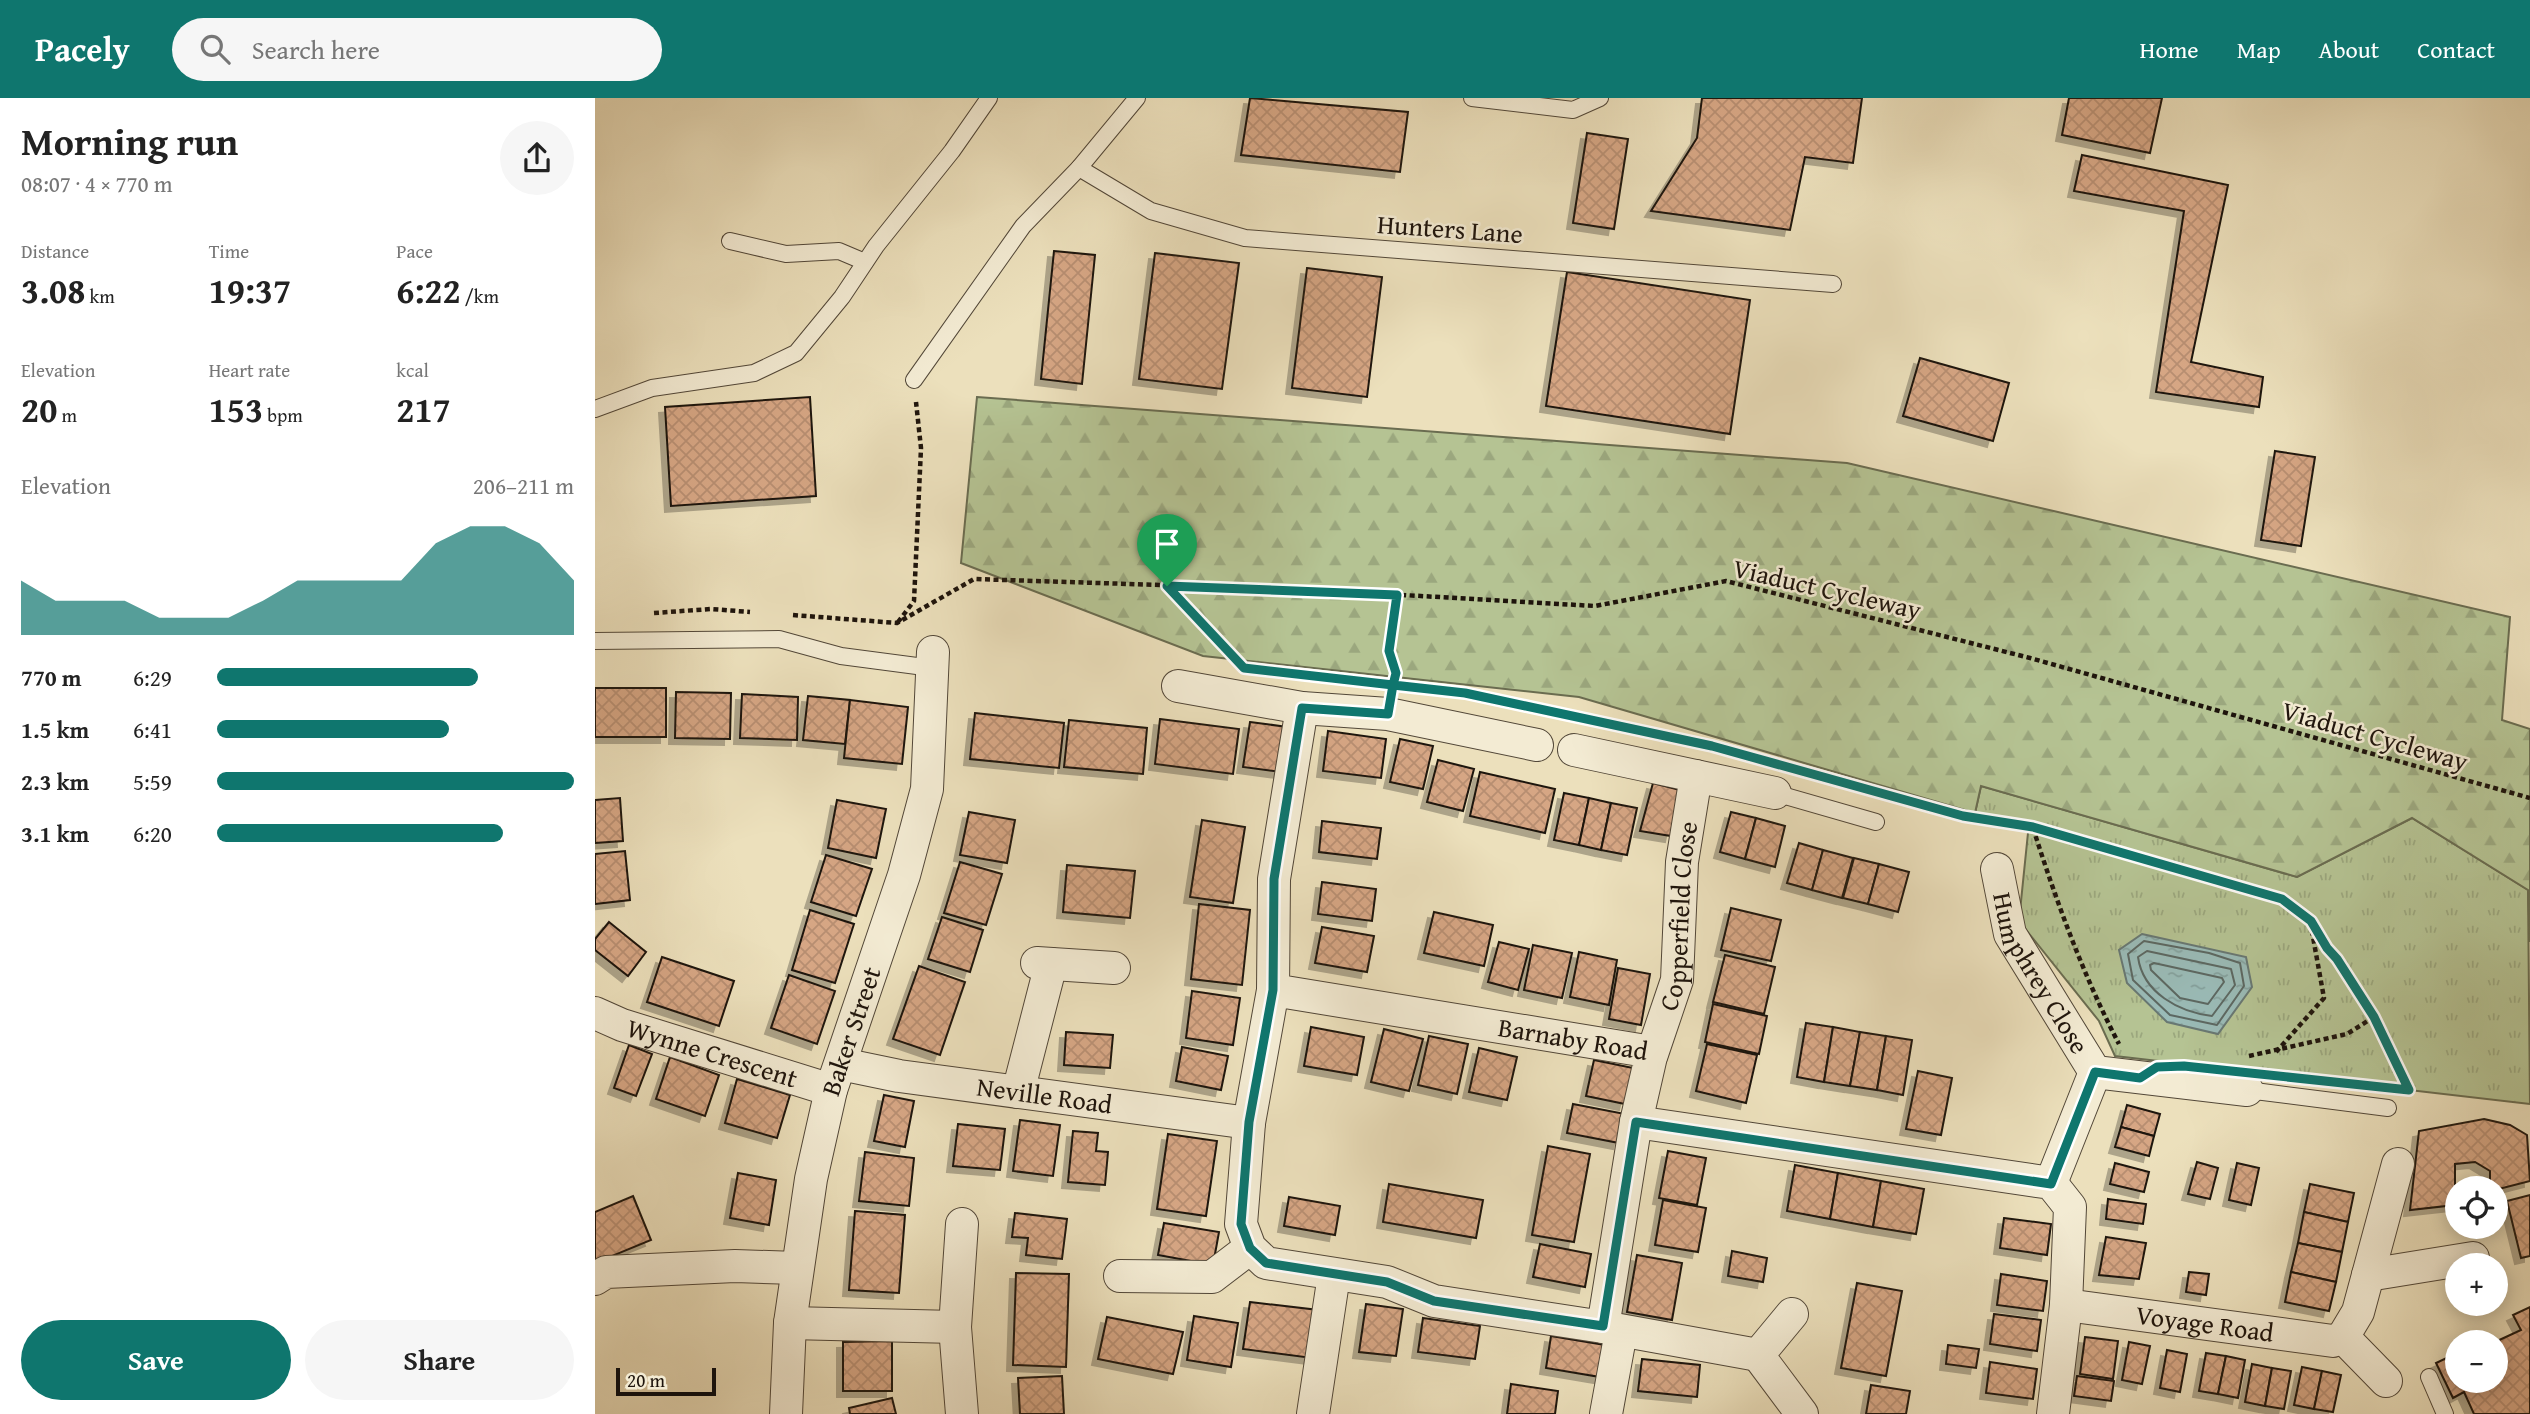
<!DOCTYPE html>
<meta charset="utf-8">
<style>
body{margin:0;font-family:"Gentium Book Plus",serif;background:#f6f6f6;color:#222;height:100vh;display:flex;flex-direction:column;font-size:26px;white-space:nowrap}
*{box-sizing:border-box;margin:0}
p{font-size:23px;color:#767676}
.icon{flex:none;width:38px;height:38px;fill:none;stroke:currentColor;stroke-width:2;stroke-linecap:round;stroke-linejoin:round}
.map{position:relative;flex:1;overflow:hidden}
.side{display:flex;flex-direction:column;background:#fff;width:595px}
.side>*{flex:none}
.buttons{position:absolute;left:1850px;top:1078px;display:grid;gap:14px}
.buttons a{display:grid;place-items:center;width:63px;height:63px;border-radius:50%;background:#fff;box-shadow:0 4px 18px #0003;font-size:35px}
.scale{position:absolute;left:21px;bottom:18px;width:100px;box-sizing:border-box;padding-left:7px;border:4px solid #1e140c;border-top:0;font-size:19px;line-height:24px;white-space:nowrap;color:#1e140c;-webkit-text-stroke:5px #f3ebd3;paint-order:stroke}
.pin{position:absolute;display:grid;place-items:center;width:60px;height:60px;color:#fff;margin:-72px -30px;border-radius:50% 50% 50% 0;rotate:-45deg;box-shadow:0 0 7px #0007}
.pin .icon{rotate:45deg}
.round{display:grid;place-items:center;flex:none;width:74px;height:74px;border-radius:37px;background:#f6f6f6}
.overview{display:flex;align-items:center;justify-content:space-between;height:119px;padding:0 21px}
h1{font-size:38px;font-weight:700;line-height:52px}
.figures{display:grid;grid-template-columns:repeat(3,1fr);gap:10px;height:119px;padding:7px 21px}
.figures div{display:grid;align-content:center}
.figures b{font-size:35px;font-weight:700}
.figures small{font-size:19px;font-weight:400}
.figures p{font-size:19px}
.chart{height:196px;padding:14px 21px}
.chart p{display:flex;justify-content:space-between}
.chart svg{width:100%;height:126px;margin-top:7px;fill:#0f766e;opacity:.7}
.cta{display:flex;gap:14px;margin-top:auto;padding:14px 21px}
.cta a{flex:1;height:80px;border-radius:42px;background:#0f766e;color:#fff;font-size:28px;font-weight:700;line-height:80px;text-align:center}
.cta a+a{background:#f6f6f6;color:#222}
ul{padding:0 21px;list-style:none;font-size:23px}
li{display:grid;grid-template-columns:112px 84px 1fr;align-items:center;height:52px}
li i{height:18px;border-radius:9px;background:#0f766e}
header{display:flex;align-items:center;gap:42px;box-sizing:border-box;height:98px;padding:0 35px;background:#0f766e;color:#fff}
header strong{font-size:33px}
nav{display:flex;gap:38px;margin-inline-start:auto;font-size:24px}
.search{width:490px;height:63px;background:#f6f6f6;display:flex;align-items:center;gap:18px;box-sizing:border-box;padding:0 24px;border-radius:38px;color:#767676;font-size:26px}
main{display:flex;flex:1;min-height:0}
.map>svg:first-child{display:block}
.grass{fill:url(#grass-tufts);stroke:#6a6c50;stroke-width:2}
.forest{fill:url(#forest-firs);stroke:#6a6c50;stroke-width:2}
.water{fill:url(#water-ripples);stroke:#687873;stroke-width:2}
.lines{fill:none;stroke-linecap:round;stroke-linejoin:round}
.shore{stroke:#5c6862;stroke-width:2}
.building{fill:url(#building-cross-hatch);stroke:#1e140c;stroke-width:2;filter:url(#shadow)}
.lane-casing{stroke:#524738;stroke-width:18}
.street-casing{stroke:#524738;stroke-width:34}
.path{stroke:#1e140c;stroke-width:4.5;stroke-dasharray:5 3.5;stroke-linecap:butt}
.lane{stroke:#f3ebd3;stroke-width:16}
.street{stroke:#f3ebd3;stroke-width:32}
.route-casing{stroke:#fff;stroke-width:14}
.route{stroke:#0f766e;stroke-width:9}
.labels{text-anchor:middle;stroke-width:5;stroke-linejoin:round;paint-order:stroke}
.street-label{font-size:26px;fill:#1e140c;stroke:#f3ebd3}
</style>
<header>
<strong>Pacely</strong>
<div class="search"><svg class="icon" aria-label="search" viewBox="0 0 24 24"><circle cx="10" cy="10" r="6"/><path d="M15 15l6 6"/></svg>Search here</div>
<nav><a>Home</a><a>Map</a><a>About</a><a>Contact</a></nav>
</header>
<main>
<section class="side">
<div class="overview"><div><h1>Morning run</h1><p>08:07 · 4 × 770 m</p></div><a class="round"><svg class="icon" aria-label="share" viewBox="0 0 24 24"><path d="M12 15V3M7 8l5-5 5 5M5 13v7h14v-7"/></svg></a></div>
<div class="figures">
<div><p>Distance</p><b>3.08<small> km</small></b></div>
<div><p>Time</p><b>19:37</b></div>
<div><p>Pace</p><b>6:22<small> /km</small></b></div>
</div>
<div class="figures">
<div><p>Elevation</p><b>20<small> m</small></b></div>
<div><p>Heart rate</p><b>153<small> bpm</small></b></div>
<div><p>kcal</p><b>217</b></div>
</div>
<div class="chart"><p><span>Elevation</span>206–211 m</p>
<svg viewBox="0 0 160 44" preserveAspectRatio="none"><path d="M0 44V25L10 32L20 32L30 32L40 38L50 38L60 38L70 32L80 25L90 25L100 25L110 25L120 12L130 6L140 6L150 12L160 25V44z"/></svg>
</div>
<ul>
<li><b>770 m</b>6:29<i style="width:73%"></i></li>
<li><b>1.5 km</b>6:41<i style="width:65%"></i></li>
<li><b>2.3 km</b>5:59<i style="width:100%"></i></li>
<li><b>3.1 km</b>6:20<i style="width:80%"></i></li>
</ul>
<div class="cta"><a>Save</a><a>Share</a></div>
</section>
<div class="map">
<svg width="1935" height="1316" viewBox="0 0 1935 1316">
<defs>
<pattern id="grass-tufts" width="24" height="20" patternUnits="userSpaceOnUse" patternTransform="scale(1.75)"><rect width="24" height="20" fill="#b5c393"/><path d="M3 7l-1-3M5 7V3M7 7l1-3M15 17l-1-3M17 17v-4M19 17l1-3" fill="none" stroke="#9ba77e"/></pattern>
<pattern id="forest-firs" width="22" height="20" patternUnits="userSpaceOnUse" patternTransform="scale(1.75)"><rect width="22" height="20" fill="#b5c393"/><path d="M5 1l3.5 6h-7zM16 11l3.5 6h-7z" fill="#9ba77e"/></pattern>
<pattern id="water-ripples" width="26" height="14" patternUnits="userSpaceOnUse" patternTransform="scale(1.75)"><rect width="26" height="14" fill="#9abbb7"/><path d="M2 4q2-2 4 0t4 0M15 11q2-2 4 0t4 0" fill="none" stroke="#84a09c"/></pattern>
<pattern id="building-cross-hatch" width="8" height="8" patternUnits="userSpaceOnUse" patternTransform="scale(1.75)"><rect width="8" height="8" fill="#d6a684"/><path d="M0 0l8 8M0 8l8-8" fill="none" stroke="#b78e71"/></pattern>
<filter id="shadow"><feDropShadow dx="-6" dy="6" stdDeviation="0" flood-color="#0004"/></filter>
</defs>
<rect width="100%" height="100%" fill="#ece0bc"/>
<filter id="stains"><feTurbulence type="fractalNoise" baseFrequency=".00286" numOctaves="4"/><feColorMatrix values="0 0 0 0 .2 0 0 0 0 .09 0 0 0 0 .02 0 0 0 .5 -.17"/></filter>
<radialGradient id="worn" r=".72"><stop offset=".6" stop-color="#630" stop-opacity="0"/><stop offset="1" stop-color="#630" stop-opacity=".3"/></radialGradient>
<!-- grass -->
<path class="grass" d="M1386,688L1702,779L1817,720L1933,792L1935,1006L1520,958L1504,923L1424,823L1434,725L1380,715Z"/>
<!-- forest -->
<path class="forest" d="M382,299L1252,365L1915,519L1907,622L1935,631V844L1933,792L1817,720L1702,779L1386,688L1380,715L984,599L608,558L366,465Z"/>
<!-- water -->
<path class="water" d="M1547,836L1651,859L1657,889L1623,936L1572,924L1532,885L1524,852Z"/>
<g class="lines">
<!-- shore -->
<g class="shore">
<path d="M1549,843L1614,855L1645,865L1649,888L1622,927L1575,917L1538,882L1533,856Z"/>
<path d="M1552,853L1636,871L1640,887L1617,918C1584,914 1548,895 1543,859Z"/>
<path d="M1559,865L1627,880L1629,884L1613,906L1585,900L1556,872L1555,867Z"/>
</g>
</g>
<!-- building -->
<g class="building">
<path d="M655,0L813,14L805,74L646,57Z"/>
<path d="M1107,0H1267L1258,65L1210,59L1195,132L1056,113L1102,40Z"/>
<path d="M1474,0H1567L1555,55L1467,37Z"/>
<path d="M992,35L1033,41L1019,131L978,125Z"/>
<path d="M1487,57L1633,87L1596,264L1668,279L1664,309L1561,294L1589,113L1479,93Z"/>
<path d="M459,153L500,157L487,286L446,281Z"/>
<path d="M560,155L644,165L627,291L544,281Z"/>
<path d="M712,170L787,179L772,299L697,290Z"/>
<path d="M972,174L1155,202L1135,336L951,308Z"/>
<path d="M1325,260L1414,285L1398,343L1308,318Z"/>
<path d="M215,299L221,398L76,408L70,309Z"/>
<path d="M1680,353L1720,359L1706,448L1666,442Z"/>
<rect x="0" y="590" width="71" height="49"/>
<path d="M81,594L136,595L135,641L80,640Z"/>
<path d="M147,596L203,599L202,642L145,640Z"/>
<path d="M213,598L255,602L250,646L208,642Z"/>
<path d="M255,602L313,609L307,666L249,660Z"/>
<path d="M380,615L469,625L464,670L375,661Z"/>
<path d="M565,621L644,631L638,676L560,666Z"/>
<path d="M474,622L552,630L548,676L469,669Z"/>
<path d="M655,624L693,629L686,674L648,669Z"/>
<path d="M733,633L791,641L786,680L728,673Z"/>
<path d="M805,641L838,648L828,691L795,684Z"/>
<path d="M843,662L879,671L868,713L832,704Z"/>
<path d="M885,674L960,691L950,735L875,718Z"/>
<path d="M1058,685L1085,692L1076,738L1045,733Z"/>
<path d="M969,695L994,700L984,747L959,742Z"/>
<path d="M25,700L28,743L0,745V702Z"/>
<path d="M994,700L1016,705L1006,752L984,747Z"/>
<path d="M242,702L291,711L281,760L233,750Z"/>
<path d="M1016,705L1042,710L1032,757L1006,752Z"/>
<path d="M374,714L420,722L412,765L365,757Z"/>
<path d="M1136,714L1161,720L1150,761L1125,754Z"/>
<path d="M1161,720L1190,728L1180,769L1150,761Z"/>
<path d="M607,722L650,729L638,805L595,799Z"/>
<path d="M727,723L786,730L782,761L724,754Z"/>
<path d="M1204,745L1228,752L1217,792L1192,785Z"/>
<path d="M1228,752L1258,760L1247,800L1217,792Z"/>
<path d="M30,753L35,802L0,806V756Z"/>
<path d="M231,757L277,771L261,818L216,804Z"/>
<path d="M1259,760L1284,766L1273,806L1248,800Z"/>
<path d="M365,764L407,776L391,827L349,815Z"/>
<path d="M1284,766L1314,774L1303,814L1273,806Z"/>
<path d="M472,767L540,773L535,820L468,814Z"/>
<path d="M727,784L781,791L777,823L723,816Z"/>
<path d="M604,806L655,812L647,887L596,881Z"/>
<path d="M1136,810L1186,822L1176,863L1126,852Z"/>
<path d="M215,812L259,826L240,885L197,872Z"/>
<path d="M839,814L898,827L889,868L829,855Z"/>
<path d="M347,819L388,832L375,874L333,861Z"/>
<path d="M14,824L51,854L33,878L0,852V841Z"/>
<path d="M727,829L779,838L772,874L720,865Z"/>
<path d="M904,844L934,851L923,892L893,884Z"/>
<path d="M938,847L977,855L967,900L929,892Z"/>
<path d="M984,854L1022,862L1014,907L975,899Z"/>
<path d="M1130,857L1180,869L1169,916L1118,904Z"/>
<path d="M67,859L139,883L124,928L52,904Z"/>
<path d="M324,868L370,884L345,957L298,941Z"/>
<path d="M1023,870L1055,876L1046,927L1014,921Z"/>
<path d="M194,877L240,893L222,946L176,930Z"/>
<path d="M597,893L645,900L638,947L591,940Z"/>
<path d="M1118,906L1172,918L1164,956L1110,944Z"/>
<path d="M1211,925L1238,929L1229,984L1202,979Z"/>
<path d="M716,929L769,939L762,977L709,968Z"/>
<path d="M1238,929L1265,934L1255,988L1229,984Z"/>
<path d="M789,931L828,941L814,993L776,984Z"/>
<path d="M471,934L518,937L515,970L469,967Z"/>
<path d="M1265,934L1291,938L1282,992L1255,988Z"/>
<path d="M834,938L873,946L862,996L823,987Z"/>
<path d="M1291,938L1317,942L1308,997L1282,992Z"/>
<path d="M1112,946L1162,957L1151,1005L1101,993Z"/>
<path d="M34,947L57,956L41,998L19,990Z"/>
<path d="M587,949L633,958L626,992L581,983Z"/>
<path d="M884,950L922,959L912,1002L874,994Z"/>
<path d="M75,959L124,977L110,1018L61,1001Z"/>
<path d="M999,962L1038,970L1030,1006L991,998Z"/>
<path d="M1323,973L1357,980L1346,1037L1311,1031Z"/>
<path d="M142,981L195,997L182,1040L130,1025Z"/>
<path d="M289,997L319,1003L310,1049L279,1043Z"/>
<path d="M978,1006L1030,1016L1024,1045L972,1035Z"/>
<path d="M1532,1007L1565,1016L1559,1038L1526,1029Z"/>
<path d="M1889,1021L1915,1027L1932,1037L1935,1083L1900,1092L1895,1090V1073L1880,1064L1860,1066V1107L1815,1112L1824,1033Z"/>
<path d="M425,1022L465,1027L458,1078L418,1073Z"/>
<path d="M363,1026L410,1031L405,1072L358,1068Z"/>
<path d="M1526,1029L1559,1038L1554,1058L1520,1049Z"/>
<path d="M478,1033L503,1035L501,1053L513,1054L510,1087L473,1084Z"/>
<path d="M573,1036L622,1043L611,1118L562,1111Z"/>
<path d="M953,1048L995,1056L979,1144L937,1137Z"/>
<path d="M1073,1053L1111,1060L1102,1107L1064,1100Z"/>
<path d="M270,1054L319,1060L314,1108L264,1103Z"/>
<path d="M1602,1064L1623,1070L1615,1101L1593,1096Z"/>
<path d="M1520,1065L1554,1074L1549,1094L1515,1086Z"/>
<path d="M1642,1065L1664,1070L1656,1107L1634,1102Z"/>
<path d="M1200,1067L1243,1075L1235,1121L1192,1113Z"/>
<path d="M143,1075L181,1082L174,1127L135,1120Z"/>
<path d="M1243,1075L1286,1083L1278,1129L1235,1121Z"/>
<path d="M1286,1083L1329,1091L1321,1136L1278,1129Z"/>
<path d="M794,1086L888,1102L881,1140L788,1124Z"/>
<path d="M1715,1086L1759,1095L1753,1124L1709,1114Z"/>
<path d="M1935,1097V1158L1926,1160L1912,1103Z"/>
<path d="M38,1098L56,1142L0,1165V1114Z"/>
<path d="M694,1099L745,1108L740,1137L689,1128Z"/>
<path d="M1513,1101L1551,1106L1548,1126L1511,1121Z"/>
<path d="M1068,1102L1111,1110L1103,1154L1060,1147Z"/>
<path d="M260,1113L310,1117L304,1195L254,1192Z"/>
<path d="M1709,1114L1753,1124L1747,1154L1703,1145Z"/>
<path d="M420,1115L472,1121L467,1161L431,1157L433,1140L417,1139Z"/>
<path d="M1409,1120L1456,1126L1452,1157L1405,1150Z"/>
<path d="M569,1125L624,1134L618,1167L563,1157Z"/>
<path d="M1511,1139L1551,1145L1544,1181L1504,1177Z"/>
<path d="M1703,1145L1747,1154L1741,1184L1696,1174Z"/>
<path d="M945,1146L996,1156L990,1189L938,1179Z"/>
<path d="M1137,1153L1172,1160L1168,1184L1133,1178Z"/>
<path d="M1042,1157L1087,1165L1077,1222L1032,1214Z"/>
<path d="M1594,1174L1614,1176L1611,1197L1591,1194Z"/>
<path d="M1696,1174L1741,1184L1734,1213L1690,1204Z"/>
<path d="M421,1175L474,1176L471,1269L418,1267Z"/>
<path d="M1406,1176L1452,1183L1448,1213L1402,1207Z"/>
<path d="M1262,1185L1307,1193L1291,1278L1246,1270Z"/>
<path d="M655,1204L723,1212L717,1260L648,1251Z"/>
<path d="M771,1206L808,1211L801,1258L764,1254Z"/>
<path d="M1935,1209V1316H1879L1869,1294L1858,1300L1841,1265L1862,1255V1283H1900V1244L1926,1232L1918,1217Z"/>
<path d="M1399,1216L1446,1222L1442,1253L1395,1246Z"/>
<path d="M599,1218L643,1225L636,1269L592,1262Z"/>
<path d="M512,1219L588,1234L578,1276L503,1261Z"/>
<path d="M828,1220L885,1228L880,1261L823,1254Z"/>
<path d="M956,1238L1010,1247L1005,1279L951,1270Z"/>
<path d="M1490,1239L1523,1243L1518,1281L1485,1276Z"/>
<path d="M297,1243V1293H248V1244Z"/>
<path d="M1534,1244L1555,1248L1547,1286L1527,1282Z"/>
<path d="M1353,1247L1384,1251L1381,1270L1351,1266Z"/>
<path d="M1572,1252L1592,1256L1585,1294L1565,1290Z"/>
<path d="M1611,1255L1631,1258L1623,1296L1604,1293Z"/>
<path d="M1631,1258L1650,1262L1643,1300L1623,1296Z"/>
<path d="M1047,1261L1105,1267L1102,1299L1043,1293Z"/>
<path d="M1395,1264L1442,1271L1438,1301L1391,1295Z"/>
<path d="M1657,1266L1677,1270L1670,1308L1650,1304Z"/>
<path d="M1707,1269L1727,1273L1719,1311L1699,1307Z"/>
<path d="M1677,1270L1696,1273L1689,1311L1670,1308Z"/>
<path d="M1727,1273L1746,1277L1738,1314L1719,1311Z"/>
<path d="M467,1278L469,1316H425L423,1280Z"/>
<path d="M1482,1278L1519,1283L1516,1303L1479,1298Z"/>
<path d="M916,1286L963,1293L960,1316H912Z"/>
<path d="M1276,1287L1315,1293L1311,1316H1271Z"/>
<path d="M297,1300L301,1316H255L254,1310Z"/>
</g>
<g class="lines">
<defs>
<g id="lane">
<path d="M877,0L978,12L1005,0"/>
<path d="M484,70L556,113L650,140L1238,186"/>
<path d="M135,143L191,156L244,153L270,164"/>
<path d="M319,282L428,128L484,70L542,0"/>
<path d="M0,311L57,290L159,275L201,255L247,199L281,148L357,53L394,0"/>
<path d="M0,543L184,541L246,558L337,570"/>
<path d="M1180,695L1281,724"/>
<path d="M1652,992L1793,1010"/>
<path d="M1834,1279L1850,1316"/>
</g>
<g id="street">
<path d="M583,588L707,610L793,616L942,647"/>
<path d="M979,652L1180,695"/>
<path id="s1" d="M1402,771L1415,836L1500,974L1652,992"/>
<path d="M442,865L519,870"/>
<path id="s2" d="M678,892L1057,954L1041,1024L1008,1229L839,1203L792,1184L671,1165L655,1150L646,1126L654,1025L678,892L679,781L707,610"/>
<path id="s3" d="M0,915L27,927L236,992"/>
<path id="s4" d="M1057,956L1082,882L1087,764L1101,678"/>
<path id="s5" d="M246,966L304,978L654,1025"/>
<path d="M423,994L456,866"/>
<path d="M1041,1024L1456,1085L1475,1109L1471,1207L1458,1316"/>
<path d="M1456,1085L1500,974"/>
<path d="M1773,1177L1878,1160"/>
<path d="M525,1178L617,1179L655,1150"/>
<path d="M0,1181L11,1174L140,1168L202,1170"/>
<path id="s6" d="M1471,1207L1738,1243L1748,1239L1763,1214L1803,1066"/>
<path d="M1197,1216L1163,1257L1207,1316"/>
<path d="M195,1225L360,1229"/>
<path d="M1008,1229L1163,1257"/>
<path d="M1748,1239L1791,1283"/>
<path id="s7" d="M191,1316L195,1225L216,1081L236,992L309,777L332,691L338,554"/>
<path d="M367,1316L360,1229L367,1126"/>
<path d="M718,1316L739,1177"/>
<path d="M1011,1316L1026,1234"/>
</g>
</defs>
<!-- lane casing -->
<use href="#lane" class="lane-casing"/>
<!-- street casing -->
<use href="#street" class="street-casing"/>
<!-- path -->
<g class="path">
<path d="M572,488L643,565"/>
<path d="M59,515L116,511L155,514"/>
<path d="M198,517L302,525L379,481L721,492L1000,508L1131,483L1435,560L1935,700"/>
<path d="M303,524L319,503L326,350L321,304"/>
<path d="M799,585L801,575L794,553L801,497"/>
<path d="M861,594L938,610"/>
<path d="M946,612L976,618"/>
<path d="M1205,673L1368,718L1438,729L1687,801L1716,823L1732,850L1742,861L1779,919L1814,991H1808"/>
<path d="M1438,730C1462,805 1488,877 1524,946"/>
<path d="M1681,954L1729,900L1716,828"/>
<path d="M1654,958L1752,936L1779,919"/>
</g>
<!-- lane -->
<use href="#lane" class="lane"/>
<!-- street -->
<use href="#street" class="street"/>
</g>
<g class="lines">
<defs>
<path id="route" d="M572,488L649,570L798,587L793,616L707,610L679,781L678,892L654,1024L646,1126L655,1150L671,1165L792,1184L839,1203L1008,1228L1041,1024L1456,1086L1500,974L1545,980L1562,969L1589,968L1814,992L1779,919L1742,861L1732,850L1716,823L1687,801L1438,729L1368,718L1117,648L870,595L798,587L801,575L794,553L802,497L572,488"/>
</defs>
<!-- route casing -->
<use href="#route" class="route-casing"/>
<!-- route -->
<use href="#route" class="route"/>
</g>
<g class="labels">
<!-- street labels -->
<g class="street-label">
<text transform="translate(855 131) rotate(4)" y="9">Hunters Lane</text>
<text transform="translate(1232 491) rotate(13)" y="9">Viaduct Cycleway</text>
<text transform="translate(1780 638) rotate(16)" y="9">Viaduct Cycleway</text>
<text dy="9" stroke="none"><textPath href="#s4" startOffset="142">Copperfield Close</textPath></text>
<text dy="9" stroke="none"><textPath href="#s1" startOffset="114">Humphrey Close</textPath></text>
<text dy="9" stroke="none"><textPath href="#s7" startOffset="390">Baker Street</textPath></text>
<text dy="9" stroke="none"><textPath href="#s2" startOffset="304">Barnaby Road</textPath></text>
<text dy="9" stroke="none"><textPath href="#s3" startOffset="124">Wynne Crescent</textPath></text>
<text dy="9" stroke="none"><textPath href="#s5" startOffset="206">Neville Road</textPath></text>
<text dy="9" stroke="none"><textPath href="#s6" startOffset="140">Voyage Road</textPath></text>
</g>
</g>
<rect width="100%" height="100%" filter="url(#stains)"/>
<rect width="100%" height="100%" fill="url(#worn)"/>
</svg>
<div class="buttons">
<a><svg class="icon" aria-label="locate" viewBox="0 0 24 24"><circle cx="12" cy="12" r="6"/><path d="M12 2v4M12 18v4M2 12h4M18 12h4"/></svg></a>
<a>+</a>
<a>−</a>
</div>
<div class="scale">20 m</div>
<div class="pin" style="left:572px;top:488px;background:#1e9e55"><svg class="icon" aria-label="arrive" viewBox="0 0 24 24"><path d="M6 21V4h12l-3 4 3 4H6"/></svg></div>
</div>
</main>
